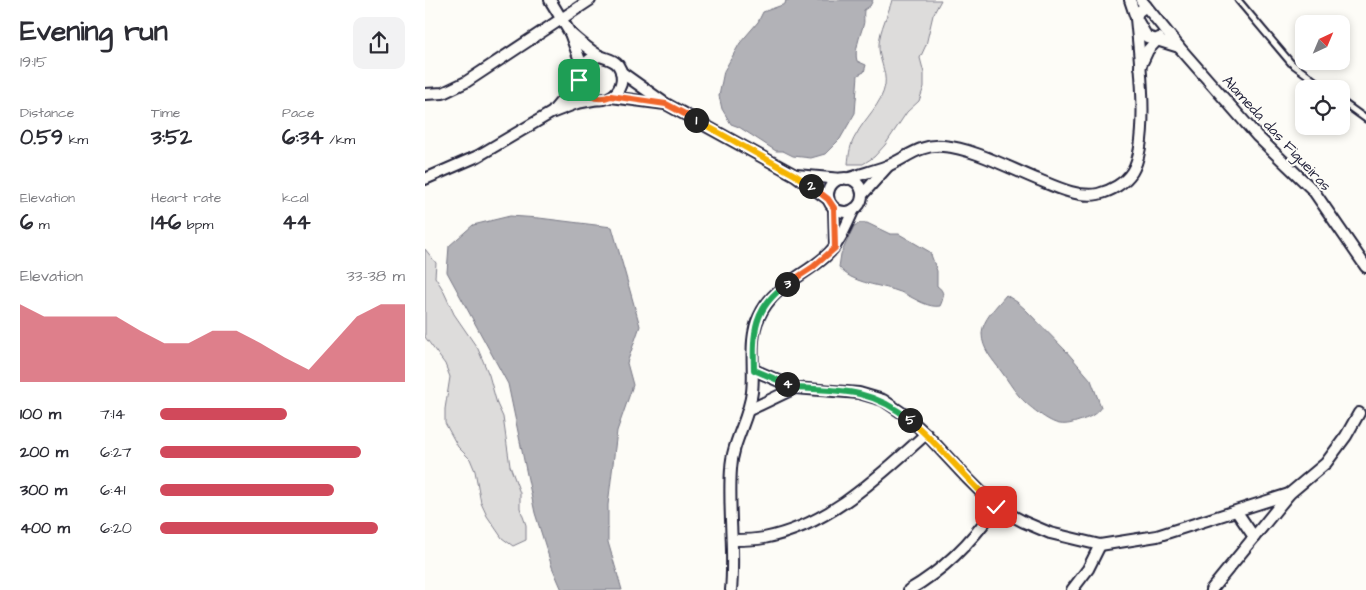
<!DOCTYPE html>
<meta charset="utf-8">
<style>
body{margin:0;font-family:"Architects Daughter",sans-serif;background:#f2f2f3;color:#2b2b33;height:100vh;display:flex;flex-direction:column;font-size:19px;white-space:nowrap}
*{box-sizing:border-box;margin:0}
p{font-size:16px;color:#7c7c81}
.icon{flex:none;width:28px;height:28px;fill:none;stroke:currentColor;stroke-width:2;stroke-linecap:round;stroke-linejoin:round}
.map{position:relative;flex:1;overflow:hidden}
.panel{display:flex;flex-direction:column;background:#fff;width:425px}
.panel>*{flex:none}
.needle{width:32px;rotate:44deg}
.tools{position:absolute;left:870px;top:15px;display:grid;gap:10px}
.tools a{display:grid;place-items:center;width:55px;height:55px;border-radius:10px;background:#fff;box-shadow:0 2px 8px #0003;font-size:25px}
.pin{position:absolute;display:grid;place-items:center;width:42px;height:42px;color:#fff;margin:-21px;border-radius:10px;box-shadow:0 2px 8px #0006}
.km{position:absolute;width:25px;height:25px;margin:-12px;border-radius:50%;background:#222;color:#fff;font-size:14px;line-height:25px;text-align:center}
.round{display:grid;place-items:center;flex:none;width:52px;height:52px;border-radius:10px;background:#f2f2f3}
.headline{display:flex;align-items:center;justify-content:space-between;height:85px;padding:0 20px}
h1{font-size:28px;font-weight:800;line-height:38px}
.figures{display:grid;grid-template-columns:repeat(3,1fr);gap:8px;height:85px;padding:5px 20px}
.figures div{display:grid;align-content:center}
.figures b{font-size:21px;font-weight:800}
.figures small{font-size:14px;font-weight:400}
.figures p{font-size:14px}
.chart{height:140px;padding:10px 20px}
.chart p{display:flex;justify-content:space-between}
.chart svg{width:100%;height:90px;margin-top:5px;fill:#d1495b;opacity:.7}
ul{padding:0 20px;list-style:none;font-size:16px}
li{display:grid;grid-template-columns:80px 60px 1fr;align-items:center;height:38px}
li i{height:12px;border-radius:6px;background:#d1495b}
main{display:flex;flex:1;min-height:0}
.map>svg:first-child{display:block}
.green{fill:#dddcdb;stroke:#807f8b}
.water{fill:#b2b2b7;stroke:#787885}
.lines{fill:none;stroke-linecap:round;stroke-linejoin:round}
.lane-casing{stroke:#22223b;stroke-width:9}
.street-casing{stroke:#22223b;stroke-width:14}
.lane{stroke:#fdfcf7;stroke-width:5}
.street{stroke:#fdfcf7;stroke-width:10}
.split-1-casing{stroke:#fff;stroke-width:10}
.split-2-casing{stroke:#fff;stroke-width:10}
.split-3-casing{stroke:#fff;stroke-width:10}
.split-4-casing{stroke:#fff;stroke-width:10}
.split-5-casing{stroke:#fff;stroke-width:10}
.split-6-casing{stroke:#fff;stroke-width:10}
.split-1{stroke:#f0652b;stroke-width:6}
.split-2{stroke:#f5b400;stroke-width:6}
.split-3{stroke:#f0652b;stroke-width:6}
.split-4{stroke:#22a559;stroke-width:6}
.split-5{stroke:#22a559;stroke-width:6}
.split-6{stroke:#f5b400;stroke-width:6}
.labels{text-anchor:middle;stroke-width:4.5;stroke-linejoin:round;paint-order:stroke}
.street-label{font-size:15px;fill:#22223b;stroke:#fdfcf7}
</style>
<main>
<section class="panel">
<div class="headline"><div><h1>Evening run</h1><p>19:15</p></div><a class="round"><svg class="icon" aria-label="share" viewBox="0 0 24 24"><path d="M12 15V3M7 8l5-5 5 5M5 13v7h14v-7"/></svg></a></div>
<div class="figures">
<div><p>Distance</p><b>0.59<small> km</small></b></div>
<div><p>Time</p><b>3:52</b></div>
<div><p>Pace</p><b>6:34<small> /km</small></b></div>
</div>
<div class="figures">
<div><p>Elevation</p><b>6<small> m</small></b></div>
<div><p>Heart rate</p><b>146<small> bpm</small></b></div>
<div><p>kcal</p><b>44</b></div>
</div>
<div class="chart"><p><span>Elevation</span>33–38 m</p>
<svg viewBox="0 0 160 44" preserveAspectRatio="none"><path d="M0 44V6L10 12L20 12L30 12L40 12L50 19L60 25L70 25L80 19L90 19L100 25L110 32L120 38L130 25L140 12L150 6L160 6V44z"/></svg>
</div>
<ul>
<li><b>100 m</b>7:14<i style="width:52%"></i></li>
<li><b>200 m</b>6:27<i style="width:82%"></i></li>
<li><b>300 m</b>6:41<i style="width:71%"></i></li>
<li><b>400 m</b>6:20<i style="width:89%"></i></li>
</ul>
</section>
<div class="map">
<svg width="941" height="590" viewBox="0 0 941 590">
<rect width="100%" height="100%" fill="#fdfcf7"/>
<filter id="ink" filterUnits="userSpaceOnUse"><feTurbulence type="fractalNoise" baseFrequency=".02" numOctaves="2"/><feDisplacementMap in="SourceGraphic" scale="10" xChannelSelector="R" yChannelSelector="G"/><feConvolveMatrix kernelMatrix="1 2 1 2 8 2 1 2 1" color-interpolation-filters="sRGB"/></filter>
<g filter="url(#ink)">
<!-- green -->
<g class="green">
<path d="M467,0H516L508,15L501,45L495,58L499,73V87L494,101L482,112L460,145L449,157L438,164H423C424,154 425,144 431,135C439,119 457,104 460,85C462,71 453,59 454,44C455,29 463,15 467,0Z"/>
<path d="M0,249L11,263L10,277L17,288L29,314L53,349L64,375L72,404L78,417L85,466L95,493V508L101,525V540L88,546L77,538L62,516L56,503L50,471L45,459L33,447L20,423V409L25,377L20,364L0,337Z"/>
</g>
<!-- water -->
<g class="water">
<path d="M361,0H448L445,6L439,10C438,15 440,22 438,26C435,36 429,51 432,61L441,65L439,72L433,75L430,113L415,139L400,154L386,158L368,156L358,151H351L314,127L306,124L297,109L294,96L299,71L315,43L333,22L338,12L360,4Z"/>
<path d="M85,216L114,218L187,227L215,326L202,363L208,385L192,431L183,505V542L197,590H137L127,567L110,513L83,384L22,272L24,246L48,225Z"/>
<path d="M435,223H442L465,234H474L505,252L512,271V286C520,291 519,298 515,306C504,308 492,300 482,295C465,286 443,286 426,277C421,274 417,271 414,267L416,254L429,226Z"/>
<path d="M581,295L592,302L601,310L641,351L666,380L676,407C671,415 663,418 654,421C648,423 642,425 635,424C624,423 602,405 594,396C587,388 582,379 576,371C568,360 557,349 557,334C557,320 572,306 581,295Z"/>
</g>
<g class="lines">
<defs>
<g id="lane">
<path d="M813,0L866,63L901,89"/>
<path d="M916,101L941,119"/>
</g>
<g id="street">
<path d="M125,0L145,33L157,66"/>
<path d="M705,0L711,18L722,37L754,47"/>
<path d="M716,0L754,47L832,136L888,190L941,267"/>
<path d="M145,33C154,41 163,49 173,55C180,59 187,58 193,65C201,77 196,93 183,98C155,108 140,62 175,56"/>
<path d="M715,67L723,50L734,38"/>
<path d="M196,72L241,104L370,175L403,199"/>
<path d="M0,94L18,93L41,82L165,0"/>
<path d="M186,97L240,104"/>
<path d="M129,110L154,80"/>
<path d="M371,175L417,179"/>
<circle cx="420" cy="195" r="17"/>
<path d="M0,179L53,156L126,113L152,103L173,99"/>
<path d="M422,179C436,174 449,171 462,166C482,158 494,144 518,146C548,148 586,169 614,180C631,187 654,198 673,194C686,191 700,183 707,172C726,141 714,54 711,18L713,12L721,6"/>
<path d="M437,195L463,166"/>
<path d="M409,208L410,244"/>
<path d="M329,370L370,388L434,393L458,400L480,415L501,434L542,478L571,507L599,522L625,533L675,545L732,536L864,494"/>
<path d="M324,410L370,388"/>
<path d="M812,512L829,537"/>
<path d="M308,540C318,540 329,540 339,538C405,525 453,477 501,434"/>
<path d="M306,590C310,550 303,509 306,469C307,442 324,419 327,392C330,368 323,340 334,317C348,286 376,278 400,257C414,245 421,226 429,209"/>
<path d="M484,590C519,570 548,540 571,507"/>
<path d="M647,590L663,569L675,545"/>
<path d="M786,590L864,494L901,463L921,436L934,413"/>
</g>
</defs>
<!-- lane casing -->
<use href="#lane" class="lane-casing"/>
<!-- street casing -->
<use href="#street" class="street-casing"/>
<!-- lane -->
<use href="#lane" class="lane"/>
<!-- street -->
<use href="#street" class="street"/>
</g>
</g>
<g class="lines" filter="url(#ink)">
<defs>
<path id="split-1" d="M154,80C159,96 171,102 186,96L241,104L271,120"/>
<path id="split-2" d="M271,120L370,175L386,186"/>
<path id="split-3" d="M362,284L388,267L410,248L409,208L403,199L386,186"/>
<path id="split-4" d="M362,284C328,308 328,333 329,370L362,384"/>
<path id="split-5" d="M362,384L370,388C415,390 449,389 485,420"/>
<path id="split-6" d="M485,420C516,447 542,479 571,507"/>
</defs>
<!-- split-1 casing -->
<use href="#split-1" class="split-1-casing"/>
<!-- split-2 casing -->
<use href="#split-2" class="split-2-casing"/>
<!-- split-3 casing -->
<use href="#split-3" class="split-3-casing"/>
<!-- split-4 casing -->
<use href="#split-4" class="split-4-casing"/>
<!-- split-5 casing -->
<use href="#split-5" class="split-5-casing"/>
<!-- split-6 casing -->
<use href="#split-6" class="split-6-casing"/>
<!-- split-1 -->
<use href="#split-1" class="split-1"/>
<!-- split-2 -->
<use href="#split-2" class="split-2"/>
<!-- split-3 -->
<use href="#split-3" class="split-3"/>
<!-- split-4 -->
<use href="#split-4" class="split-4"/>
<!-- split-5 -->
<use href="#split-5" class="split-5"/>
<!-- split-6 -->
<use href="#split-6" class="split-6"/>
</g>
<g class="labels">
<!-- street labels -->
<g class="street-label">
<text transform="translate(852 133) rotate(47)" y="5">Alameda das Figueiras</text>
</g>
</g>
</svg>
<div class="tools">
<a><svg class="needle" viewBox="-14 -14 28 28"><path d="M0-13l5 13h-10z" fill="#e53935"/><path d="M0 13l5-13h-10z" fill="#7c7c81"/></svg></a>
<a><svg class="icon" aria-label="locate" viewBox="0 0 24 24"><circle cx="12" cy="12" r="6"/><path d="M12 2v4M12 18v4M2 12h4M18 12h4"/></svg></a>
</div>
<div class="pin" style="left:154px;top:80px;background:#1e9e55"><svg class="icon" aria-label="arrive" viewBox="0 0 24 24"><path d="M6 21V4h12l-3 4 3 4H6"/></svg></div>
<div class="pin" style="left:571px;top:507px;background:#d93025"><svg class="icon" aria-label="check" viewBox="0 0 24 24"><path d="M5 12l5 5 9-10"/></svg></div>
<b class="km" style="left:271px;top:120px">1</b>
<b class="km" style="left:386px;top:186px">2</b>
<b class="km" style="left:362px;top:284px">3</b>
<b class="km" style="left:362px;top:384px">4</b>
<b class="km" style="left:485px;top:420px">5</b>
</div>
</main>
